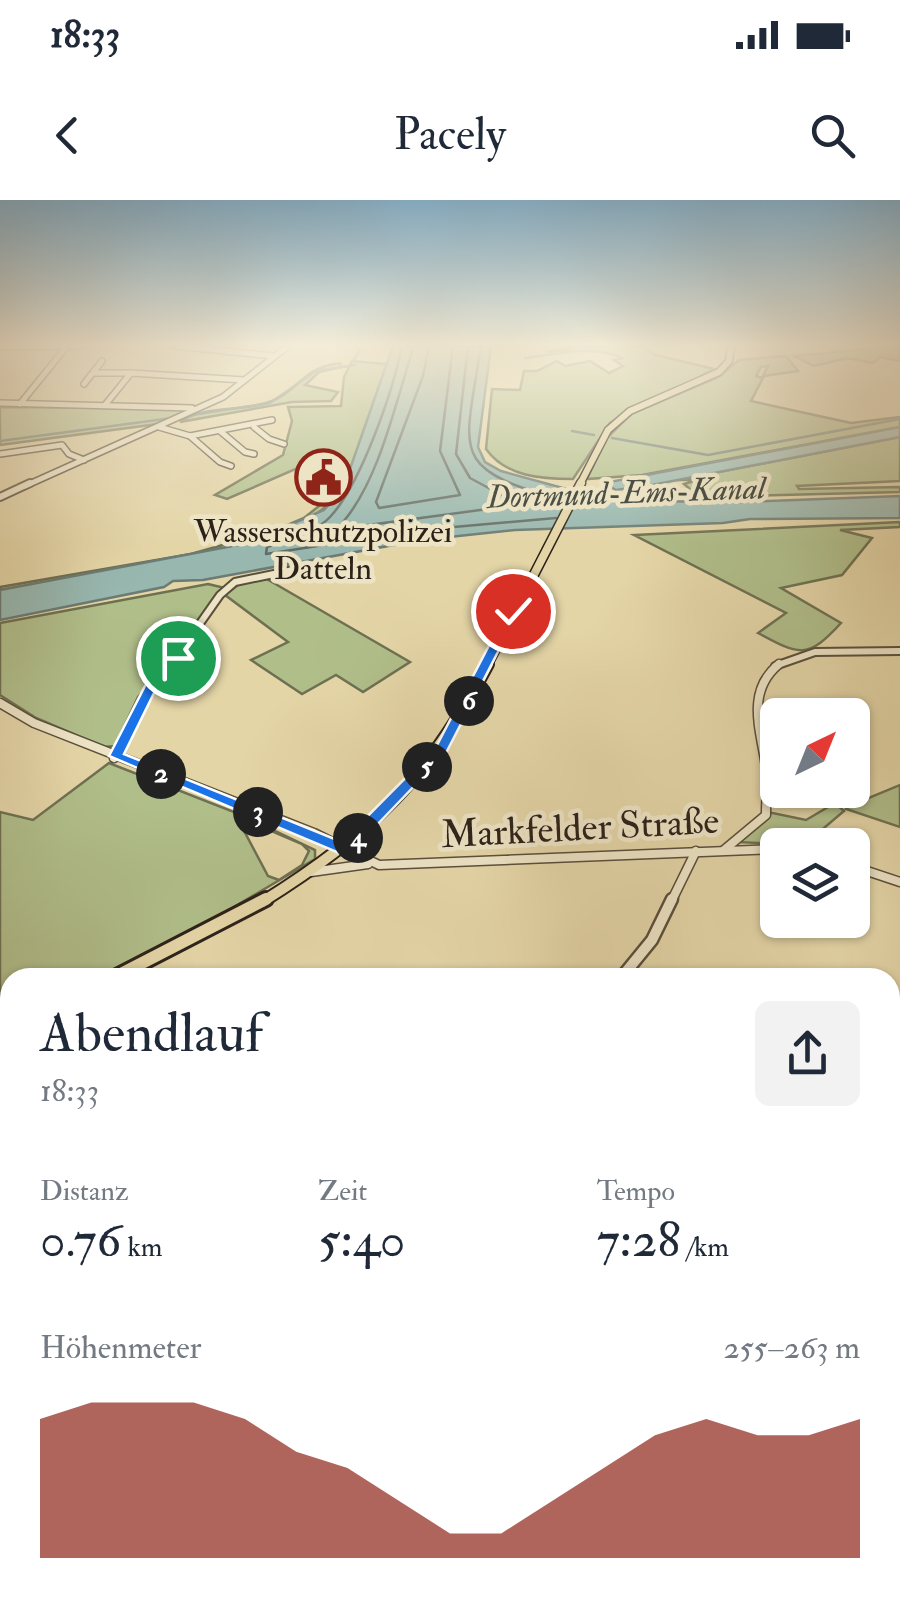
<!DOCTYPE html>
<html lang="de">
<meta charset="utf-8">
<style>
body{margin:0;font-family:"IM FELL Double Pica",serif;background:#f2f2f3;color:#1f2937;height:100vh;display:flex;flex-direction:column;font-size:38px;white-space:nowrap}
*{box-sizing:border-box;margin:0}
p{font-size:32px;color:#747a83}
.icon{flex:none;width:55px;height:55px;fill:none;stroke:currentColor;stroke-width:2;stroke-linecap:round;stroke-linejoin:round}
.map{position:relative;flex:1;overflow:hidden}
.drawer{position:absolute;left:0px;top:768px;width:900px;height:642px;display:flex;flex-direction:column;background:#fff;border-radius:30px 30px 0 0;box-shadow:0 2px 8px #0004}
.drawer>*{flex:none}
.needle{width:65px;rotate:43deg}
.controls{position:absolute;left:760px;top:498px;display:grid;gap:20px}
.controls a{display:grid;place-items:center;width:110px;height:110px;border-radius:15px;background:#fff;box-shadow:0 2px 8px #0004;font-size:50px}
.pin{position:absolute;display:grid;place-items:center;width:85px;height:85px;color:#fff;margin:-42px;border:5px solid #fff;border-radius:50%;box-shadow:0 2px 10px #0007}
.km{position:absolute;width:50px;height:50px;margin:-25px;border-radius:50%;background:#222;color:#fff;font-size:28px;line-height:50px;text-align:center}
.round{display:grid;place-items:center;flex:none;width:105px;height:105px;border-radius:15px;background:#f2f2f3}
.headline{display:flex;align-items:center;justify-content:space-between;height:170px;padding:0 40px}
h1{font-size:55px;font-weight:600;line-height:75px}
.stats{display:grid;grid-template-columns:repeat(3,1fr);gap:15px;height:170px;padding:10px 40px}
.stats div{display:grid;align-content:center}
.stats b{font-size:50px;font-weight:600}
.stats small{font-size:28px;font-weight:400}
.stats p{font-size:28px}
.chart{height:280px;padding:20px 40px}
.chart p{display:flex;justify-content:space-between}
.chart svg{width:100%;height:180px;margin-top:10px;fill:#8f2418;opacity:.7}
.status{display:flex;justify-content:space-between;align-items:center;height:70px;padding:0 50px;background:#fff;direction:ltr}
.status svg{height:28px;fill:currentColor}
header{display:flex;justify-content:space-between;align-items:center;height:130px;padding:0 40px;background:#fff;font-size:45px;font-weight:600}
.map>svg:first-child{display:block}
.green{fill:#b0be8a;stroke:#6e7052;stroke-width:2.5}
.water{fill:#97b7af;stroke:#6c7b73;stroke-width:2.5}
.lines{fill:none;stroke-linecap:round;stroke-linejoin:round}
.shore{stroke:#626c64;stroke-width:2.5}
.stream{stroke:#6c7b73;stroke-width:2.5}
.minor-far4-casing{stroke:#5a4f3c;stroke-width:8}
.minor-far3-casing{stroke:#5a4f3c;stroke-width:10}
.minor-far2-casing{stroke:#5a4f3c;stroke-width:11}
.minor-far1-casing{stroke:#5a4f3c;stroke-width:15}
.minor-casing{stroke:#5a4f3c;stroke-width:18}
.major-far3-casing{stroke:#2c2219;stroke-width:9}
.major-far2-casing{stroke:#2c2219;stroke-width:11}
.major-far1-casing{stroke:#2c2219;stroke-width:14}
.major-casing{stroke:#2c2219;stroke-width:18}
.minor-far4{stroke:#ede4c6;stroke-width:5}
.minor-far3{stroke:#ede4c6;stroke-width:6}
.minor-far2{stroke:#ede4c6;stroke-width:8}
.minor-far1{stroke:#ede4c6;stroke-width:10}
.minor{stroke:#ede4c6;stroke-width:12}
.major-far3{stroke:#e4d5a7;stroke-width:6}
.major-far2{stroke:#e4d5a7;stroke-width:8}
.major-far1{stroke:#e4d5a7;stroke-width:10}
.major{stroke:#e4d5a7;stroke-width:12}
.route{fill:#1a73e8;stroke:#fff;stroke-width:2.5}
.labels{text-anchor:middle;stroke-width:9;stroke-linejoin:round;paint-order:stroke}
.far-water-label{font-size:32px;font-style:italic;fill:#4c4f46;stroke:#ede4c6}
.far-poi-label{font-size:32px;fill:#2c2219;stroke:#ede4c6}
.street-label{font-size:38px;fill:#2c2219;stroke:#ede4c6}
</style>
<div class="status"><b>18:33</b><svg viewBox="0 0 49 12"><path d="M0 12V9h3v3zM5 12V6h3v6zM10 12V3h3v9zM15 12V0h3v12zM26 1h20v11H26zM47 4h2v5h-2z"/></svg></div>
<header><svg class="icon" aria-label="back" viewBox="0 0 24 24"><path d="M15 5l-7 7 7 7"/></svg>Pacely<svg class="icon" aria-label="search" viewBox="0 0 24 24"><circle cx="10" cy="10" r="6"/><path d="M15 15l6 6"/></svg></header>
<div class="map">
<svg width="900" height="1408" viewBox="0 0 900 1408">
<rect width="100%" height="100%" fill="#e4d5a7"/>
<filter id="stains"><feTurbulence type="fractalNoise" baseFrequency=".002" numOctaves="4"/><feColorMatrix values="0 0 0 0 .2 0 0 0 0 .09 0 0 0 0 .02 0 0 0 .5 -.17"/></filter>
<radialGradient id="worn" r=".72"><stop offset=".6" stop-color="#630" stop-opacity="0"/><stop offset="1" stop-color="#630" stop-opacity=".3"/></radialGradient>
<!-- green -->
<g class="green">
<path d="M579,146H641L656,155L714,169L610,223L573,279C542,279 506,277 486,249L492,189L520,190L524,171H537L557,161L565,166L590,161L609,173L623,166L614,160L622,158C600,147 571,152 546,152Z"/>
<path d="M900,146V161L880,157L873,163L847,158L814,166L794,156Z"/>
<path d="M786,156L798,171L763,176L768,166L761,167L756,176L763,178L751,201L851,223L900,217V227L642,275L587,279L605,240L631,214L719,177L739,160Z"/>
<path d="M352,161L387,164C375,193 351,281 334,299C283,351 184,356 113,369C75,376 38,386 0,390V387L191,354L276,330L304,318L329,298L344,264L309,263L227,299L215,295L283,255L292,221L288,207L341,206L344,177Z"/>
<path d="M340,163L341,167L319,172L305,185L338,192L331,201L292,202L180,222C206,204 242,213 272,201C301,189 301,168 340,163Z"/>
<path d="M0,207L166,208L189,209L165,223L0,245Z"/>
<path d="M900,237V281L797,286L799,289L900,287V292L699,297L684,284L697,280H677Z"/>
<path d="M900,322V327L840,330L872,338L842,375L781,388L841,423C808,459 800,456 758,433L786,413L634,335Z"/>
<path d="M265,378L410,462L363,492L336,475L302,494L251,460L288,442L225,395L239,384Z"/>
<path d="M208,384L225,388L177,454L138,497L115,546L104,547L36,518L0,495V423Z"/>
<path d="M109,563L234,612L268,676L279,680L302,665L309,651L302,644L243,619L244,616L315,650V659L190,733L98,777L10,778V820L0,825V612L33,620Z"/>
<path d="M900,585V627L846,609L849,606Z"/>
<path d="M835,603L844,611L804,645L735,642L768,612L806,620Z"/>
<path d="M374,1400H718L721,1408H375Z"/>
</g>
<!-- water -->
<g class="water">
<path d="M393,146H491L478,247L485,262L501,271L592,296L634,301L741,302L900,296V318L750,319L723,323L515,330L421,340L203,380L173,381L164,387L0,420V390L248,343L324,310L337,295L350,269Z"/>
<path d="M900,227V237L652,285L616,290L604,283Z"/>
</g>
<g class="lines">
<!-- shore -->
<g class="shore">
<path d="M402,146C393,191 361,284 330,317C314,334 288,339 267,347L266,354L420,330L556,318"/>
<path d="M414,146C396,200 380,279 343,322L346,328L510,306L509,299L470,278L456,254L468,146"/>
<path d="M429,146L423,176L376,302L379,308L460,295L440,251L453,146"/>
<path d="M481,146C464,256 448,268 565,301"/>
</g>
<!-- stream -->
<g class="stream">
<path d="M525,158L613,146"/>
<path d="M354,160L361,148"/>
<path d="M185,216L270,203L316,171L355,165"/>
<path d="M572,231L594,235"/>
<path d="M612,238L708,255L900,219"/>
<path d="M0,241L172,218"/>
</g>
<defs>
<g id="minor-far4">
<path d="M175,146L273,156"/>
<path d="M0,147L81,146"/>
<path d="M93,173H131"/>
<path d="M84,184L102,161"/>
<path d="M0,203L192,208"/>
<path d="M20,204L67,146"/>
<path d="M105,205L131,173L244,180"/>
<path d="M159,227L190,236L220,262L231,266"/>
<path d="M254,227L269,239L284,244"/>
<path d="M220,231L245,252L254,254"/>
<path d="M190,236L272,220"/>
<path d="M0,254L62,245L69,254L84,260"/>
<path d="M25,286L223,197L288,146"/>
</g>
<g id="minor-far3">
<path d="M0,297L30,283"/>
<path d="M170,466L220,395L235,382L303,368"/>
<path d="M775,466L815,452L900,451"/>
</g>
<g id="minor-far2">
<path d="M0,503L34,523L314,633L379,665L778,649"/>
<path d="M114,558L151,486L172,464"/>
<path d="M724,650L766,615C766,599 768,583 766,567C761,530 745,492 779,464"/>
<path d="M852,666L900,682"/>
<path d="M311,672L368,664"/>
<path d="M671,702L696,651"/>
</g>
<path id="minor-far1" d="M621,778L652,740L672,699"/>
<path id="minor" d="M0,1224L10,1218"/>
<path id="major-far3" d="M579,286L608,230L630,211L719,172L729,161L731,146"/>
<path id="major-far2" d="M487,466L581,283"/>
<path id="major-far1" d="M262,702C370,635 430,577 488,464"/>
<g id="major">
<path d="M113,778L266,699"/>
<path d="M0,833L10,828"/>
</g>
</defs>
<!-- minor-far4 casing -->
<use href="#minor-far4" class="minor-far4-casing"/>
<!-- minor-far3 casing -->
<use href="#minor-far3" class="minor-far3-casing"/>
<!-- minor-far2 casing -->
<use href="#minor-far2" class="minor-far2-casing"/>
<!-- minor-far1 casing -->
<use href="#minor-far1" class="minor-far1-casing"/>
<!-- minor casing -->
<use href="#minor" class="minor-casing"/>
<!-- major-far3 casing -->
<use href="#major-far3" class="major-far3-casing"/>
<!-- major-far2 casing -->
<use href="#major-far2" class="major-far2-casing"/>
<!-- major-far1 casing -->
<use href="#major-far1" class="major-far1-casing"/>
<!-- major casing -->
<use href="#major" class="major-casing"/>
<!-- minor-far4 -->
<use href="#minor-far4" class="minor-far4"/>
<!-- minor-far3 -->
<use href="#minor-far3" class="minor-far3"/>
<!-- minor-far2 -->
<use href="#minor-far2" class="minor-far2"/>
<!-- minor-far1 -->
<use href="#minor-far1" class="minor-far1"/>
<!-- minor -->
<use href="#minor" class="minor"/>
<!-- major-far3 -->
<use href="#major-far3" class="major-far3"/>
<!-- major-far2 -->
<use href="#major-far2" class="major-far2"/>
<!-- major-far1 -->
<use href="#major-far1" class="major-far1"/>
<!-- major -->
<use href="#major" class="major"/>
</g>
<!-- sky -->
<linearGradient id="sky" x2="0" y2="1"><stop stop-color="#87b5d1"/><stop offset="0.42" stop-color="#f3ecd7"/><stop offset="1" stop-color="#f3ecd7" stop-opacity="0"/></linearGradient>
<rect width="900" height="344" fill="url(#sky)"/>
<!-- route -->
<path class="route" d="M513,408L519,411L446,553L350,653H339L109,556L145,486L173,455H182V460L157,487L124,554L342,642L436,547L507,411Z"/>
<!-- icons -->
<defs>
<symbol id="civic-ring" viewBox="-11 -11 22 22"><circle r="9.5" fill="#ede4c6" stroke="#8f2418" stroke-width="1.5"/><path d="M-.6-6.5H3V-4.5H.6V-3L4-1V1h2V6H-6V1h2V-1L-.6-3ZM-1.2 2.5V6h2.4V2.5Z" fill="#8f2418"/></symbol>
</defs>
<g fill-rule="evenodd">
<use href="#civic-ring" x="292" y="246" width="63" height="63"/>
</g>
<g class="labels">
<!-- far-water labels -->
<g class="far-water-label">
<text transform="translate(626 292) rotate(-2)" y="11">Dortmund-Ems-Kanal</text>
</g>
<!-- far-poi labels -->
<g class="far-poi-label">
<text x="323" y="342">Wasserschutzpolizei<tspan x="323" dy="37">Datteln</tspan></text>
</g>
<!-- street labels -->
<g class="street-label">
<text transform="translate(580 627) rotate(-3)" y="13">Markfelder Straße</text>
</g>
</g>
<rect width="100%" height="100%" filter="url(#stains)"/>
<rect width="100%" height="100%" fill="url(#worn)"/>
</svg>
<div class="controls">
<a><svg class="needle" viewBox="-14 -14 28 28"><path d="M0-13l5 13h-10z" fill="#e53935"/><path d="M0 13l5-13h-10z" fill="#747a83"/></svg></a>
<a><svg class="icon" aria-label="layers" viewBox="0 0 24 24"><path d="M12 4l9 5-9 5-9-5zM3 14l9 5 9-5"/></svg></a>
</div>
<div class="pin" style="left:178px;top:458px;background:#1e9e55"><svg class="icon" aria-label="arrive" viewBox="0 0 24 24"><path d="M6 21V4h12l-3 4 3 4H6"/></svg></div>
<div class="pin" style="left:513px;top:411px;background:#d93025"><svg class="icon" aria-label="check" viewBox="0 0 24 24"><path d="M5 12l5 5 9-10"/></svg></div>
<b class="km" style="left:161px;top:574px">2</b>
<b class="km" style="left:258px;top:612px">3</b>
<b class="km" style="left:358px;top:638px">4</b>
<b class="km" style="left:427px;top:567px">5</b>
<b class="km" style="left:469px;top:501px">6</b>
<section class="drawer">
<div class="headline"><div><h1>Abendlauf</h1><p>18:33</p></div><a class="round"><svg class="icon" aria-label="share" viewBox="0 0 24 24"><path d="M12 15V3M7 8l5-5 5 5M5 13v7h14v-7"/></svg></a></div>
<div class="stats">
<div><p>Distanz</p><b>0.76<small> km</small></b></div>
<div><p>Zeit</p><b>5:40</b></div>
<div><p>Tempo</p><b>7:28<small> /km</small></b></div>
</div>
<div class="chart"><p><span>Höhenmeter</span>255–263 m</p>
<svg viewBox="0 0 160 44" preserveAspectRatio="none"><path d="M0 44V10L10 6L20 6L30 6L40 10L50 18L60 22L70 30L80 38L90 38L100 30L110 22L120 14L130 10L140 14L150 14L160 10V44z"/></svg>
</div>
</section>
</div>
